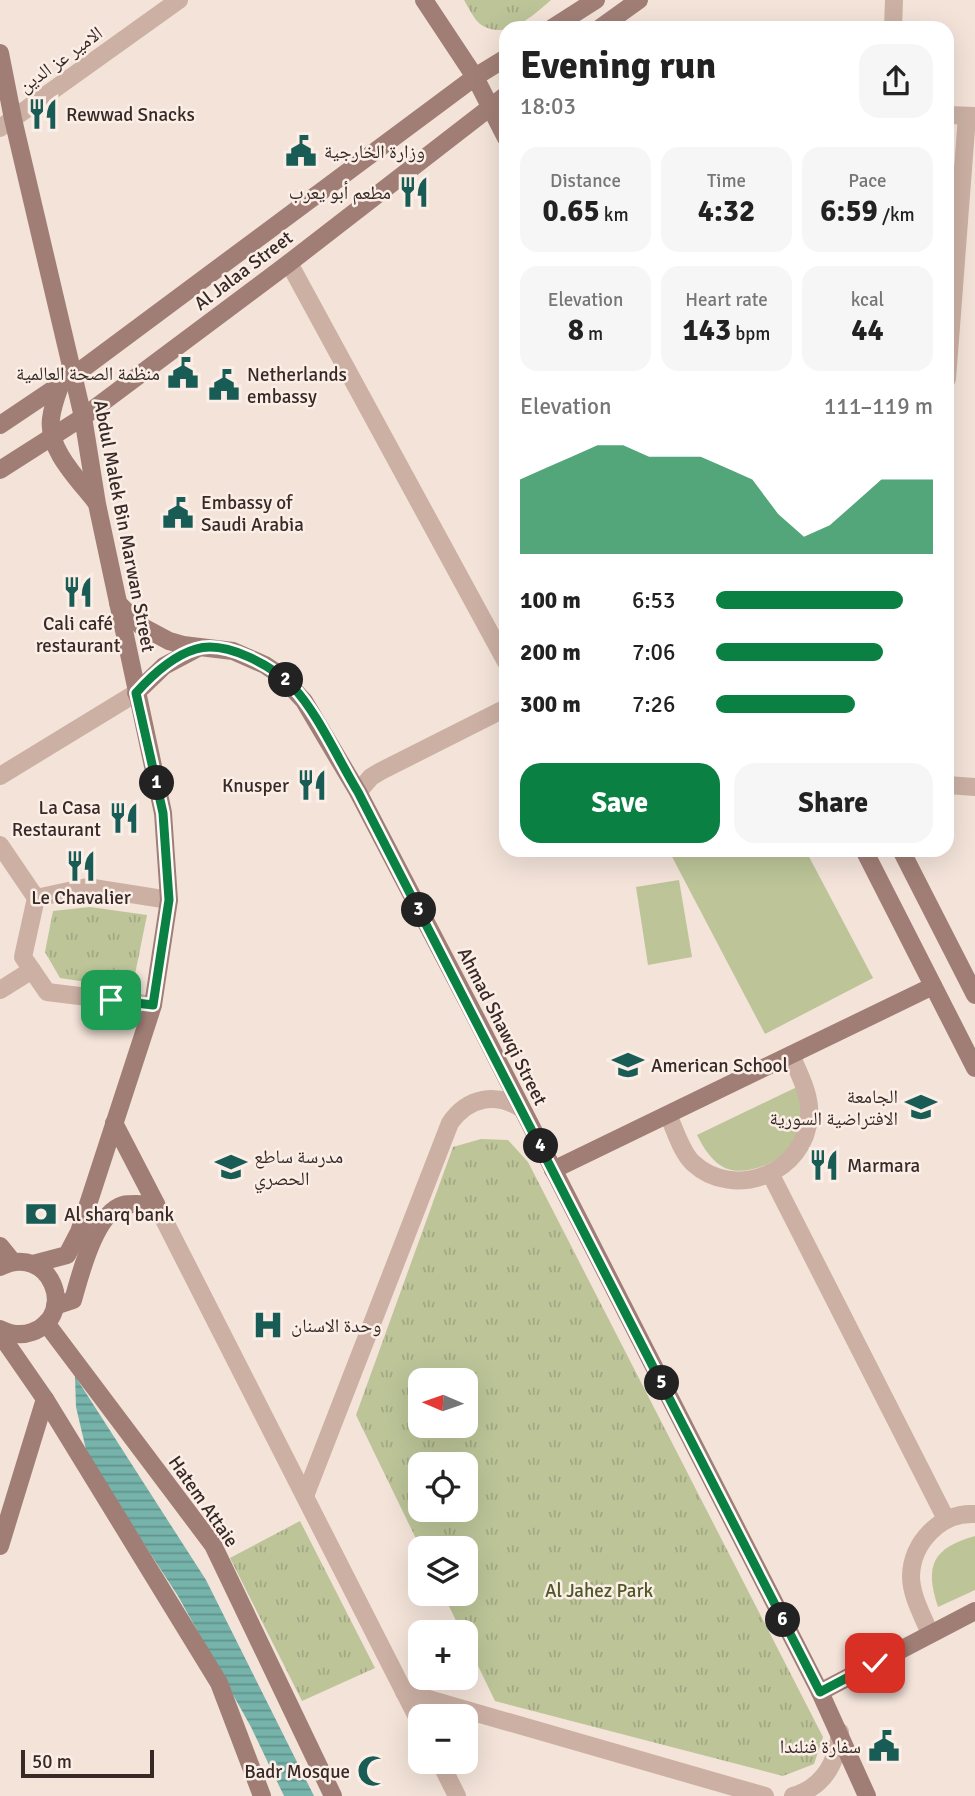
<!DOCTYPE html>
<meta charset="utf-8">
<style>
body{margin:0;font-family:Signika,"Noto Naskh Arabic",sans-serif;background:#f6f6f6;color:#222;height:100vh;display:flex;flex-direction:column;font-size:26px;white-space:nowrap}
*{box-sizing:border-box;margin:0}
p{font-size:23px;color:#767676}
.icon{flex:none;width:38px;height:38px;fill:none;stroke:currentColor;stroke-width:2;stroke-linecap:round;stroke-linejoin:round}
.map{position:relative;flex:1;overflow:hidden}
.drawer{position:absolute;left:499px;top:21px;width:455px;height:836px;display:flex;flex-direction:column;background:#fff;border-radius:21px;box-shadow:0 7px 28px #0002}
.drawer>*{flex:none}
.needle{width:46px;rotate:272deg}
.tools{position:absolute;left:408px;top:1368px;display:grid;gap:14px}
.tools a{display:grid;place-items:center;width:70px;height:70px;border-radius:14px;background:#fff;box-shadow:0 7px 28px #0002;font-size:35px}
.scale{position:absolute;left:21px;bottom:18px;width:133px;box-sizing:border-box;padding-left:7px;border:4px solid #372926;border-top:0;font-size:19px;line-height:24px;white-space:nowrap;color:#372926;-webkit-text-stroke:5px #fbeee6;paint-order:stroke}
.pin{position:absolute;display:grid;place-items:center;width:60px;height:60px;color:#fff;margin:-30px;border-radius:14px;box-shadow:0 4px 10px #0006}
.km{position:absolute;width:35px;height:35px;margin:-18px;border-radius:50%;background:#222;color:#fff;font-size:19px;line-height:35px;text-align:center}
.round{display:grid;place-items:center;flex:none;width:74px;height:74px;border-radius:21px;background:#f6f6f6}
.headline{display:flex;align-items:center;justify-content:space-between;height:119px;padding:0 21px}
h1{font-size:38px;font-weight:700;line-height:52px}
.metrics{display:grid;grid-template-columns:repeat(3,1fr);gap:10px;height:119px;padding:7px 21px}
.metrics div{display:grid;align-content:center;border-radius:18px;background:#f6f6f6;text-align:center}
.metrics b{font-size:30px;font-weight:700}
.metrics small{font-size:19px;font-weight:400}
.metrics p{font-size:19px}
.chart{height:196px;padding:14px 21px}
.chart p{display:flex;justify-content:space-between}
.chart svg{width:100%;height:126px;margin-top:7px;fill:#0b8043;opacity:.7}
.action{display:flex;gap:14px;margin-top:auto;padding:14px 21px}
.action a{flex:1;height:80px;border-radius:21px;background:#0b8043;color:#fff;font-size:28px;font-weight:700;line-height:80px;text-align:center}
.action a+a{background:#f6f6f6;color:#222}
ul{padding:0 21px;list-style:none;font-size:23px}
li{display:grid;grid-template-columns:112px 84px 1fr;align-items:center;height:52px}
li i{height:18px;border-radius:9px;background:#0b8043}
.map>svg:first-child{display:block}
.green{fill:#bcc498}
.park{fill:url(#park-tufts);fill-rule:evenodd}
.water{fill:url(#water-rules)}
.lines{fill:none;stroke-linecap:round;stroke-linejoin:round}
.street{stroke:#ccb0a4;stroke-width:18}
.secondary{stroke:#a07e75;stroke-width:18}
.route-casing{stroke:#fff;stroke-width:14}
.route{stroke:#0b8043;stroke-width:9}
.labels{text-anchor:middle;stroke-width:5;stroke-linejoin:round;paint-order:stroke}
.street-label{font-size:19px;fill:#372926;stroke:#fbeee6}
.poi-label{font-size:19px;fill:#372926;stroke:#fbeee6;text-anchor:start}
.park-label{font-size:19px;fill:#4e5728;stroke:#fbeee6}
</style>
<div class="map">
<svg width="975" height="1796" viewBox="0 0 975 1796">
<defs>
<pattern id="park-tufts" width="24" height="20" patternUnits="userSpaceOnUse" patternTransform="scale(1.75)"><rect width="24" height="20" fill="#bcc498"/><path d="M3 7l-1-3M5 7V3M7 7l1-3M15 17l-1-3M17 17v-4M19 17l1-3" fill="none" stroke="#a2a883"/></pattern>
<pattern id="water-rules" width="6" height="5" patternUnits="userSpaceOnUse" patternTransform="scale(1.75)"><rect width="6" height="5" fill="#76b3ab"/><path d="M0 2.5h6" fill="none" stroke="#62928b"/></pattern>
</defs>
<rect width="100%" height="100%" fill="#f3e3d9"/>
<!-- green -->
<g class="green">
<path d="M669,851H806L873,978L765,1034Z"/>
<path d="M679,880L692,957L648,965L636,887Z"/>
<path d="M797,1087C801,1099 805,1118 801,1130C793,1156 751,1179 725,1168C712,1162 703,1147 697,1135Z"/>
<path d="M975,1536V1590L938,1607C924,1565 933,1548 975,1536Z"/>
</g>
<!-- park -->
<g class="park">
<path d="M464,0H551C534,15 505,42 480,24C474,19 468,7 464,0Z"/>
<path d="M90,907L147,915L132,989L60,978L45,952L53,911Z"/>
<path d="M481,1139L508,1140L528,1162L823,1737L814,1764L783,1776L495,1701L466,1641V1633H462L443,1594H466V1549H421L356,1415L453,1147ZM420,1381H466V1426H420ZM420,1465H466V1510H420Z"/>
<path d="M300,1521L375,1668L302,1701L230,1558Z"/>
</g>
<!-- water -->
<path class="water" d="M75,1376L206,1580L314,1796H284L251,1727L178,1596L88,1458L76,1407Z"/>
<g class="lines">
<!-- street -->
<g class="street">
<path d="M893,28L894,0"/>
<path d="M947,115L975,116"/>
<path d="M0,128L179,0"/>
<path d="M289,263L506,662"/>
<path d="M947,379L967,116"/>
<path d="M0,776L136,693"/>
<path d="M947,785L975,787"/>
<path d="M358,792L371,777L381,771L506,708"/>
<path d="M0,845L36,898"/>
<path d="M0,990L32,970"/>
<path d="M153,1005L47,992L23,957L36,898L87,887L169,900"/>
<path d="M668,1115C675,1129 681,1152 693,1163C734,1201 806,1173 809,1116C811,1095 799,1074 791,1055"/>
<path d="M771,1175L946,1519"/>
<path d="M156,1204L420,1723"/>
<path d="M305,1496L450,1123C468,1097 496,1092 522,1109"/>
<path d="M930,1634C923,1616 911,1596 911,1576C912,1543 940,1512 975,1514"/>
<path d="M404,1692L765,1796"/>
<path d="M440,1762L457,1796"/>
<path d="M793,1796C824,1787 837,1762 840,1732"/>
</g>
<!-- secondary -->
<g class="secondary">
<path d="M424,0L475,77L506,138"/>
<path d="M552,28L596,0"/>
<path d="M600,28L639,0"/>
<path d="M0,53L13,119L83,417L97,504L163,813L169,900L153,1005L79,1232L67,1255L33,1264"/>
<path d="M60,386C56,397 52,408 51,419C47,449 78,479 95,501"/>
<path d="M0,425L73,376L475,77L506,58"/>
<path d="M0,470L83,417L289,263L506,95"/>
<path d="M118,603L141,626L169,641L183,645L233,651L265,665L280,675L304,701L358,792L478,1022L820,1692L867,1796"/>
<path d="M136,693L164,666L198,648"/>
<path d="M864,850L975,1068"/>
<path d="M901,850L975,995"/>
<path d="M553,1170L933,986"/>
<path d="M0,1246L13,1262"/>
<path d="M0,1267C50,1242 79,1315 32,1332C21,1336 10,1334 0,1329"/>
<path d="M55,1306L73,1300C80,1276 95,1213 123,1205C132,1203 146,1205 156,1204L114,1123"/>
<path d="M46,1323L213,1545L333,1796"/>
<path d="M0,1334L45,1399L219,1683L262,1796"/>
<path d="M0,1546L45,1399"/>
<path d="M820,1692L975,1611"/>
</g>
</g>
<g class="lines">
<defs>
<path id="route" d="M111,1000L153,1005L169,900L163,813L136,693C152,675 172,656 196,649C226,640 273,666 293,687C317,712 339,761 358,792L820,1692L875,1663"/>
</defs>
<!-- route casing -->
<use href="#route" class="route-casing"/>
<!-- route -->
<use href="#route" class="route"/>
</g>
<!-- icons -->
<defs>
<symbol id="restaurant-bare" viewBox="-9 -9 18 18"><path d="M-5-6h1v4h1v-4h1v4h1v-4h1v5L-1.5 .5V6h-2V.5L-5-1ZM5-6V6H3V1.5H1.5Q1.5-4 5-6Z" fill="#195c55" stroke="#fbeee6" stroke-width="2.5" paint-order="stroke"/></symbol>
<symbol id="civic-bare" viewBox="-9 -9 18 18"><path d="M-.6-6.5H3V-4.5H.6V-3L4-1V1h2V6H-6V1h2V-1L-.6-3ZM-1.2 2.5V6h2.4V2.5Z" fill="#195c55" stroke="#fbeee6" stroke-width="2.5" paint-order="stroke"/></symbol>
<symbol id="school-bare" viewBox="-9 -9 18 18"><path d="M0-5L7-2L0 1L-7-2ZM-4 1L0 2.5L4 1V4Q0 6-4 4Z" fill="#195c55" stroke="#fbeee6" stroke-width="2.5" paint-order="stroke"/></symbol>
<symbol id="university-bare" viewBox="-9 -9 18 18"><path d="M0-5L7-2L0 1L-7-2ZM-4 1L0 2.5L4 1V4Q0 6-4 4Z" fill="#195c55" stroke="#fbeee6" stroke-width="2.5" paint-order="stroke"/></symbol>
<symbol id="bank-bare" viewBox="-9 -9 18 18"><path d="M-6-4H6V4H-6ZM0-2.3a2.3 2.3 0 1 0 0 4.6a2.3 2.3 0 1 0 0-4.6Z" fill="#195c55" stroke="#fbeee6" stroke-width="2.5" paint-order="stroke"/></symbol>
<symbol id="hospital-bare" viewBox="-9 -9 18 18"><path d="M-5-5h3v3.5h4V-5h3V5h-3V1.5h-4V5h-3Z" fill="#195c55" stroke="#fbeee6" stroke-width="2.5" paint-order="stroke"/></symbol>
<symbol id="mosque-bare" viewBox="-9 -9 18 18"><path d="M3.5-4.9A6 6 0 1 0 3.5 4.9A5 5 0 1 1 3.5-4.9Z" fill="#195c55" stroke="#fbeee6" stroke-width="2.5" paint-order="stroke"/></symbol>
</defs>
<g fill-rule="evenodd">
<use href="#restaurant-bare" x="21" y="92" width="44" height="44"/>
<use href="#civic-bare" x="279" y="129" width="44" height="44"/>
<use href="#restaurant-bare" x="392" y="170" width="44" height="44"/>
<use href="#civic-bare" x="161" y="351" width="44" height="44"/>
<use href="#civic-bare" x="202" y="363" width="44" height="44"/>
<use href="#civic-bare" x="156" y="491" width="44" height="44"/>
<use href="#restaurant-bare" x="56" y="570" width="44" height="44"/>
<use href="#restaurant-bare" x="290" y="763" width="44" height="44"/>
<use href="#restaurant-bare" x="102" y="796" width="44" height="44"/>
<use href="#restaurant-bare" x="59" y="844" width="44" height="44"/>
<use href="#school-bare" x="606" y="1043" width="44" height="44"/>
<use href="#university-bare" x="899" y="1085" width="44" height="44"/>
<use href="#restaurant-bare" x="802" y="1143" width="44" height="44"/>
<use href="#school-bare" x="209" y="1145" width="44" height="44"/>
<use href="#bank-bare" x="19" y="1192" width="44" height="44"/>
<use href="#hospital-bare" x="246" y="1303" width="44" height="44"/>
<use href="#civic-bare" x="862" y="1724" width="44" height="44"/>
<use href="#mosque-bare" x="351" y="1749" width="44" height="44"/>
</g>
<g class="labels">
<!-- street labels -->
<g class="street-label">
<text transform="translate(60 59) rotate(-36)" y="7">الامير عز الدين</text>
<text transform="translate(243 270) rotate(-37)" y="7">Al Jalaa Street</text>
<text transform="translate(125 526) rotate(79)" y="7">Abdul Malek Bin Marwan Street</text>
<text transform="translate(503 1026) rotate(63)" y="7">Ahmad Shawqi Street</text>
<text transform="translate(204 1501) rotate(55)" y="7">Hatem Attaie</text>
</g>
<!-- poi labels -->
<g class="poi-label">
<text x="66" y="121">Rewwad Snacks</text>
<text x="324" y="158">وزارة الخارجية</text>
<text x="391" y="199" text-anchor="end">مطعم أبو يعرب</text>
<text x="160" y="380" text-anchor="end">منظمة الصحة العالمية</text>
<text x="247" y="381">Netherlands<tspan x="247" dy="22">embassy</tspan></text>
<text x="201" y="509">Embassy of<tspan x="201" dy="22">Saudi Arabia</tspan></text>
<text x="78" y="630" text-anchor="middle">Cali café<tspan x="78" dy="22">restaurant</tspan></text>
<text x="289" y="792" text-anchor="end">Knusper</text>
<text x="101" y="814" text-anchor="end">La Casa<tspan x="101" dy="22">Restaurant</tspan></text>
<text x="81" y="904" text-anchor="middle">Le Chavalier</text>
<text x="651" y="1072">American School</text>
<text x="898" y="1103" text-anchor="end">الجامعة<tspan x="898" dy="22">الافتراضية السورية</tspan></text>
<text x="254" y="1163">مدرسة ساطع<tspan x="254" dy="22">الحصري</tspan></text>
<text x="847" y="1172">Marmara</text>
<text x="64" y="1221">Al sharq bank</text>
<text x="291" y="1332">وحدة الاسنان</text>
<text x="861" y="1753" text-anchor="end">سفارة فنلندا</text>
<text x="350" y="1778" text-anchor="end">Badr Mosque</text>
</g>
<!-- park labels -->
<g class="park-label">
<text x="599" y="1597">Al Jahez Park</text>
</g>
</g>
</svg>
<div class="tools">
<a><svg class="needle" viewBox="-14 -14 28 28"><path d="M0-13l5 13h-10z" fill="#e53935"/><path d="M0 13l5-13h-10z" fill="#767676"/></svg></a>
<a><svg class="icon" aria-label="locate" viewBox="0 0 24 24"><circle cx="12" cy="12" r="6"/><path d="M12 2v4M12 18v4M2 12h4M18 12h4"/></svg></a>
<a><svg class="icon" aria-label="layers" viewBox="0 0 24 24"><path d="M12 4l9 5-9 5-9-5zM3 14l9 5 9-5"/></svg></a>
<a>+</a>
<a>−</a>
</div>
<div class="scale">50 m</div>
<div class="pin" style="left:111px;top:1000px;background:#1e9e55"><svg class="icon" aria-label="arrive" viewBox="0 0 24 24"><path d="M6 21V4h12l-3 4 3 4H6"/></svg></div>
<div class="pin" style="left:875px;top:1663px;background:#d93025"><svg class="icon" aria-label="check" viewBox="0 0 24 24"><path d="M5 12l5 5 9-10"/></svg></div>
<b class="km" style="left:157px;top:783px">1</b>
<b class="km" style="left:286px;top:680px">2</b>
<b class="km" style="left:419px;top:910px">3</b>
<b class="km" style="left:541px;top:1146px">4</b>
<b class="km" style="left:662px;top:1383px">5</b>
<b class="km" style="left:783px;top:1620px">6</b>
<section class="drawer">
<div class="headline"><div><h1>Evening run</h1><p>18:03</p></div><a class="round"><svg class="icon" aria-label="share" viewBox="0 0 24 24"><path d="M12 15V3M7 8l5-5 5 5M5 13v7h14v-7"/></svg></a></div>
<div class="metrics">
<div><p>Distance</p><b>0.65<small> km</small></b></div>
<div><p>Time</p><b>4:32</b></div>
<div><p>Pace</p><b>6:59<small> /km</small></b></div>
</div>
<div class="metrics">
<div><p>Elevation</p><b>8<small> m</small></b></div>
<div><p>Heart rate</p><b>143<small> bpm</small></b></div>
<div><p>kcal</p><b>44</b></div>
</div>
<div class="chart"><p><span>Elevation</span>111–119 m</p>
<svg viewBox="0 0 160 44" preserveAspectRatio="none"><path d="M0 44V18L10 14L20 10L30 6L40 6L50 10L60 10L70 10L80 14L90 18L100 30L110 38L120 34L130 26L140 18L150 18L160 18V44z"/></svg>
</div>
<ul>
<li><b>100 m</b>6:53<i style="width:86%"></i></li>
<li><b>200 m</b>7:06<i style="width:77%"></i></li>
<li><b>300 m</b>7:26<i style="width:64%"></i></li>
</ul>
<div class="action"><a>Save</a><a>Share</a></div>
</section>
</div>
